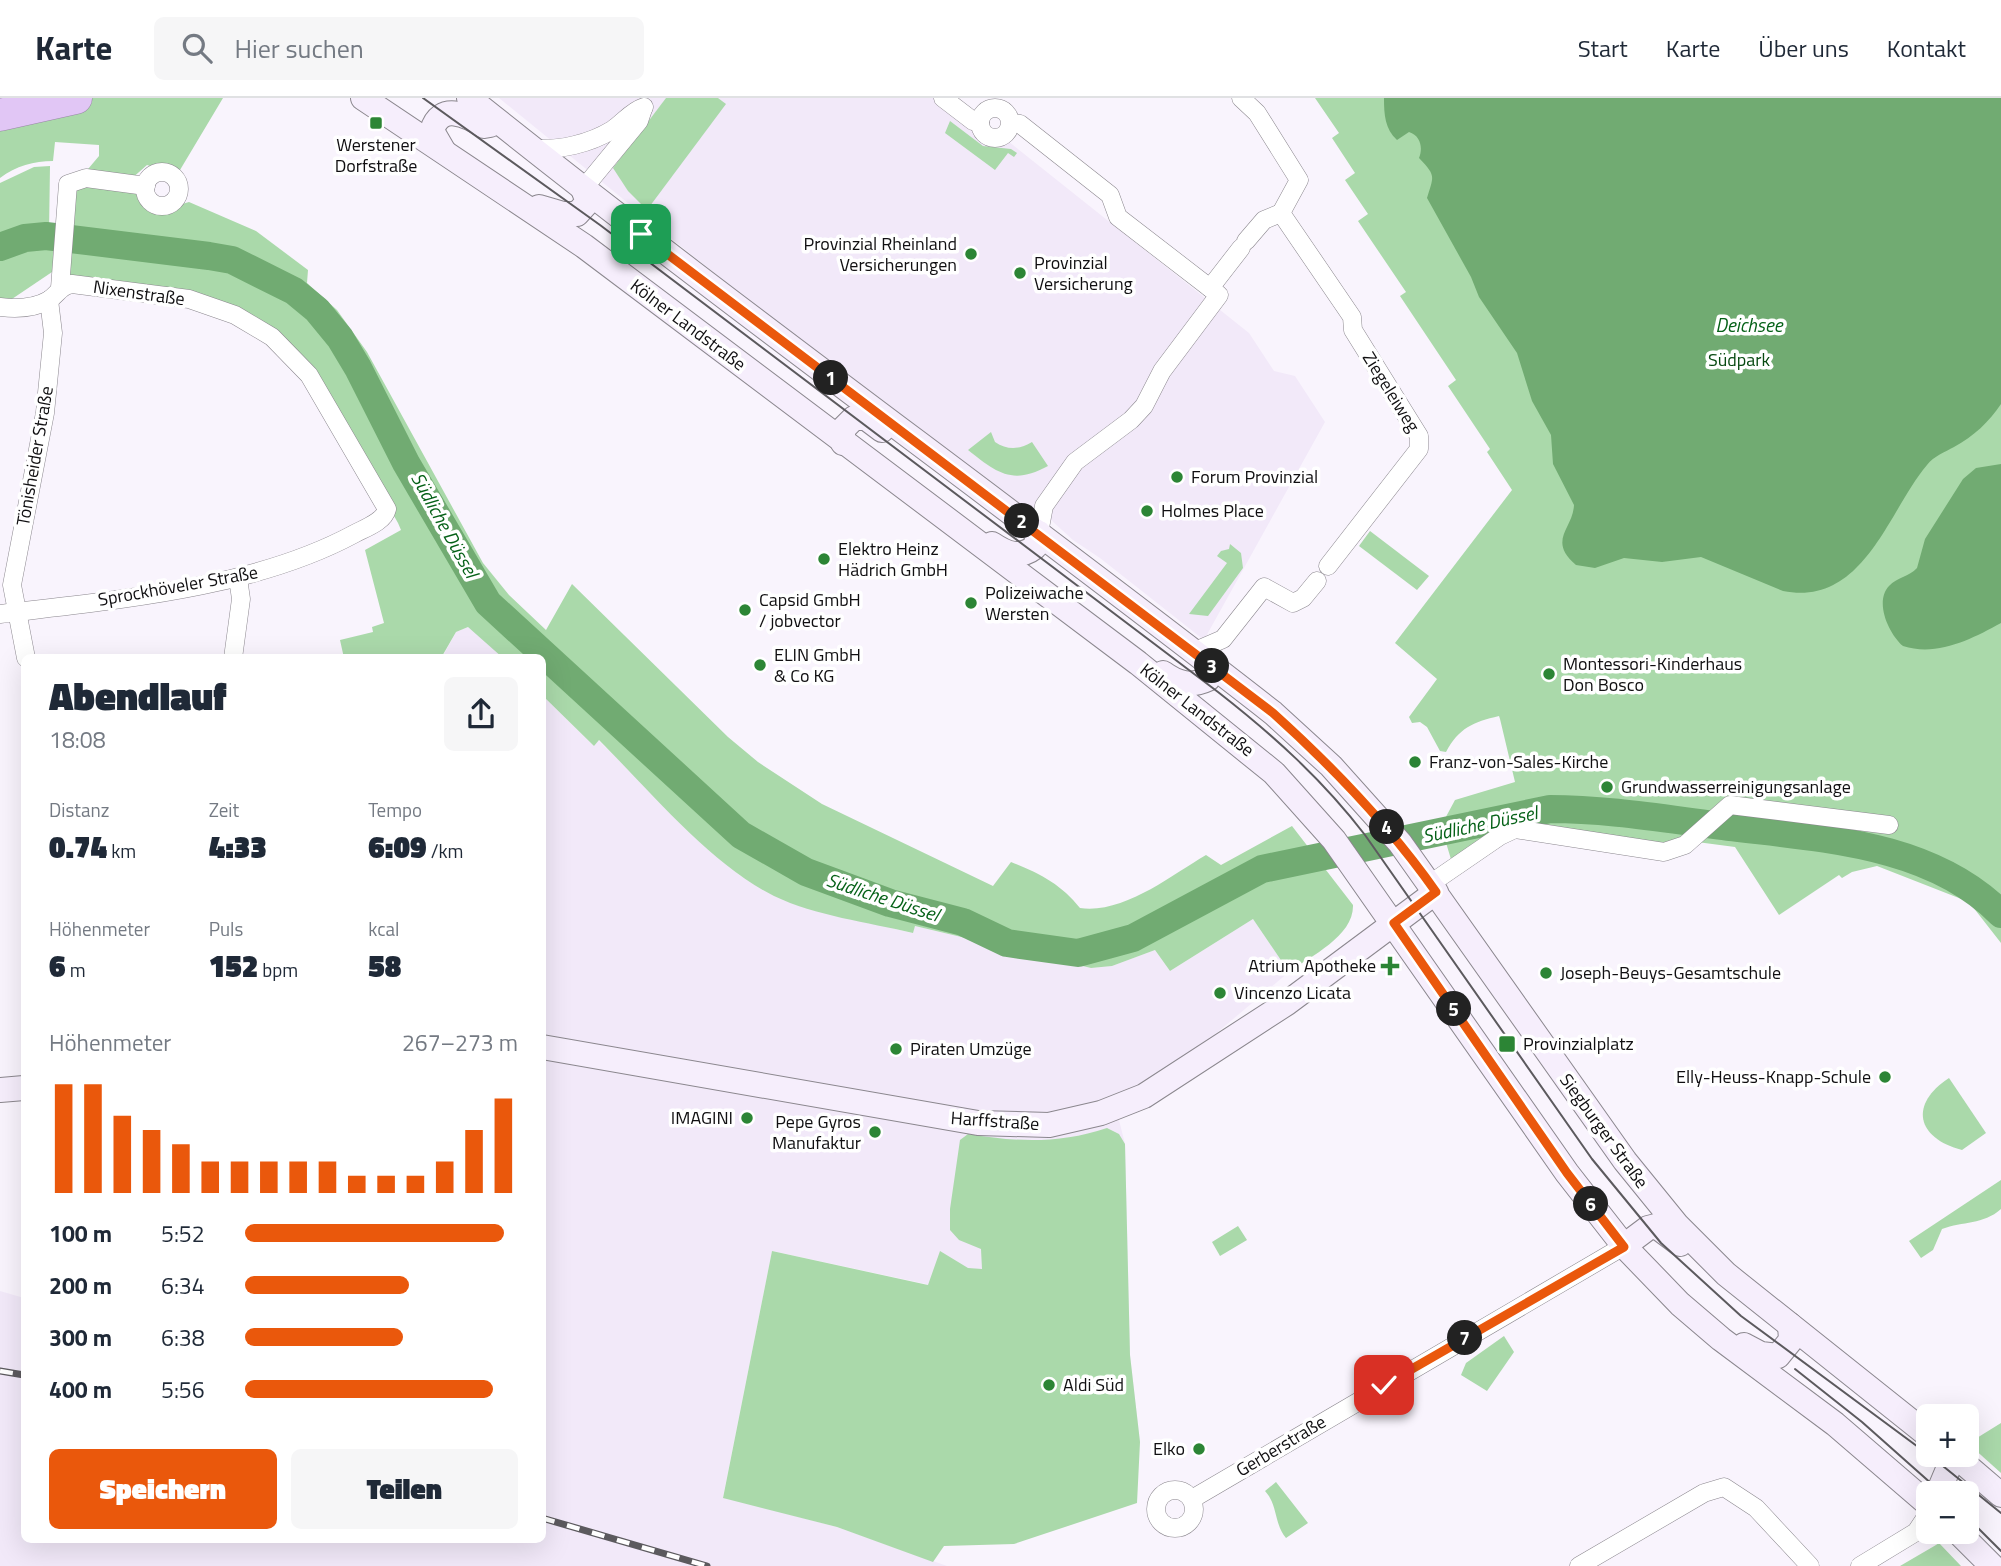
<!DOCTYPE html>
<html lang="de">
<meta charset="utf-8">
<style>
body{margin:0;font-family:"Titillium Web",sans-serif;background:#f6f6f7;color:#1f2937;height:100vh;display:flex;flex-direction:column;font-size:26px;white-space:nowrap}
*{box-sizing:border-box;margin:0}
p{font-size:23px;color:#747a83}
.icon{flex:none;width:38px;height:38px;fill:none;stroke:currentColor;stroke-width:2;stroke-linecap:round;stroke-linejoin:round}
.map{position:relative;flex:1;overflow:hidden}
.details{position:absolute;left:21px;top:556px;width:525px;height:889px;display:flex;flex-direction:column;background:#fff;border-radius:10px;box-shadow:0 7px 28px #0002}
.details>*{flex:none}
.fabs{position:absolute;left:1916px;top:1306px;display:grid;gap:14px}
.fabs a{display:grid;place-items:center;width:63px;height:63px;border-radius:10px;background:#fff;box-shadow:0 7px 28px #0002;font-size:35px}
.pin{position:absolute;display:grid;place-items:center;width:60px;height:60px;color:#fff;margin:-30px;border-radius:14px;box-shadow:0 4px 10px #0006}
.km{position:absolute;width:35px;height:35px;margin:-18px;border-radius:50%;background:#222;color:#fff;font-size:19px;line-height:35px;text-align:center}
.round{display:grid;place-items:center;flex:none;width:74px;height:74px;border-radius:10px;background:#f6f6f7}
.summary{display:flex;align-items:center;justify-content:space-between;height:119px;padding:0 28px}
h1{font-size:38px;font-weight:800;line-height:52px}
.stats{display:grid;grid-template-columns:repeat(3,1fr);gap:10px;height:119px;padding:7px 28px}
.stats div{display:grid;align-content:center}
.stats b{font-size:30px;font-weight:800}
.stats small{font-size:19px;font-weight:400}
.stats p{font-size:19px}
.chart{height:196px;padding:14px 28px}
.chart p{display:flex;justify-content:space-between}
.chart svg{width:100%;height:126px;margin-top:7px;stroke:#ea580c;stroke-width:6}
.cta{display:flex;gap:14px;margin-top:auto;padding:14px 28px}
.cta a{flex:1;height:80px;border-radius:10px;background:#ea580c;color:#fff;font-size:28px;font-weight:800;line-height:80px;text-align:center}
.cta a+a{background:#f6f6f7;color:#1f2937}
ul{padding:0 28px;list-style:none;font-size:23px}
li{display:grid;grid-template-columns:112px 84px 1fr;align-items:center;height:52px}
li i{height:18px;border-radius:9px;background:#ea580c}
header{display:flex;align-items:center;gap:42px;box-sizing:border-box;height:98px;padding:0 35px;background:#fff;border-bottom:2px solid #e0e1e3}
header strong{font-size:33px}
nav{display:flex;gap:38px;margin-inline-start:auto;font-size:24px}
.search{width:490px;height:63px;background:#f6f6f7;display:flex;align-items:center;gap:18px;box-sizing:border-box;padding:0 24px;border-radius:10px;color:#747a83;font-size:26px}
.map>svg:first-child{display:block}
.built{fill:#f2e9f9}
.green{fill:#aad9aa}
.water{fill:#71ab72}
.lines{fill:none;stroke-linecap:round;stroke-linejoin:round}
.river{stroke:#71ab72;stroke-width:28}
.street-casing{stroke:#8b878e;stroke-width:19}
.secondary-casing{stroke:#8b878e;stroke-width:26}
.highway-casing{stroke:#9886a5;stroke-width:33}
.street{stroke:#fff;stroke-width:18}
.secondary{stroke:#f6eefc;stroke-width:24}
.highway{stroke:#e1c6f5;stroke-width:32}
.tram{stroke:#5c5a5e;stroke-width:2}
.rail-casing{stroke:#5c5a5e;stroke-width:7}
.rail{stroke:#fff;stroke-width:4.5;stroke-dasharray:13;stroke-linecap:butt}
.route-casing{stroke:#fff;stroke-width:14}
.route{stroke:#ea580c;stroke-width:9}
.poi-dot{fill:#2c8535;stroke:#fff;stroke-width:2.5}
.labels{text-anchor:middle;stroke-width:7;stroke-linejoin:round;paint-order:stroke}
.poi-label{font-size:18px;fill:#100f11;stroke:#fff;text-anchor:start}
.street-label{font-size:18px;fill:#100f11;stroke:#fff}
.park-label{font-size:18px;fill:#074911;stroke:#fff}
.water-label{font-size:19px;font-style:italic;fill:#056117;stroke:#fff}
</style>
<header>
<strong>Karte</strong>
<div class="search"><svg class="icon" aria-label="search" viewBox="0 0 24 24"><circle cx="10" cy="10" r="6"/><path d="M15 15l6 6"/></svg>Hier suchen</div>
<nav><a>Start</a><a>Karte</a><a>Über uns</a><a>Kontakt</a></nav>
</header>
<div class="map">
<svg width="2001" height="1468" viewBox="0 0 2001 1468">
<rect width="100%" height="100%" fill="#f9f4fd"/>
<!-- built -->
<g class="built">
<path d="M499,0H954L1249,235L1274,273L1295,278L1325,324L1204,542L1100,460L1073,442L1040,412L1005,403L704,167Z"/>
<path d="M468,529L474,532L503,560H442L456,534Z"/>
<path d="M543,598L594,648L598,642L739,777L795,806L912,835L915,828L1091,870L1112,868L1155,852L1170,873L1253,821L1289,874L1118,1018L1125,1046L1130,1257L1140,1344L926,1186L772,1153L723,1399L837,1429L947,1468H0V1193L24,1200V1442H542Z"/>
</g>
<!-- green -->
<g class="green">
<path d="M93,0H223L177,77L147,67L130,82L83,77L99,58V47L55,44L53,63C34,63 16,68 0,80V25Z"/>
<path d="M666,0H718L726,6L647,112L628,93L613,70Z"/>
<path d="M1315,0H2001V845L1969,804L1877,768L1852,774L1842,780L1839,777L1779,817L1735,749L1697,744L1681,748L1528,731L1453,768L1441,728L1455,702L1515,684L1500,621L1499,618C1473,624 1459,630 1446,654L1440,653L1427,629L1420,624L1412,625L1409,619L1437,581L1395,545L1512,392L1487,354L1490,351L1448,288L1456,282L1400,198L1406,194L1358,123L1368,116L1345,82L1355,75L1332,40L1339,35Z"/>
<path d="M950,23L983,48L1011,51L1017,55L1014,59L1008,55L995,72L945,35Z"/>
<path d="M50,68L49,135L25,136L0,146V85L34,69Z"/>
<path d="M83,87L141,96L153,110L162,112L189,104L256,133L308,172L307,185L337,212L367,254L483,465L509,497L546,532L572,486L728,639L758,664L822,706L993,788L1011,764C1039,775 1061,786 1080,810C1124,816 1170,778 1206,757L1221,767L1292,728L1353,807C1354,838 1311,858 1289,874L1253,821L1170,873L1155,852L1112,868L1091,870L915,828L913,835C867,824 816,818 774,798C711,767 649,692 599,642L594,648L543,598L542,560H503L468,529L456,534L441,560H344L340,542L373,534L372,529L384,525L365,452L401,432L398,425L326,298L236,216L65,183L75,91Z"/>
<path d="M25,142L53,143L55,172L9,203L0,202V152Z"/>
<path d="M991,334L995,344C1007,352 1019,352 1032,344L1048,368C1012,388 996,374 968,352Z"/>
<path d="M1370,433L1429,478L1417,492L1359,448Z"/>
<path d="M1230,446L1241,455L1243,470L1208,518L1189,516L1227,465L1217,458L1221,453L1229,451Z"/>
<path d="M1949,980L1986,1035L1962,1052C1916,1040 1909,1006 1949,980Z"/>
<path d="M1107,1030L1119,1036L1125,1046L1130,1257L1140,1344L1137,1405L1014,1446L944,1448L933,1464L837,1429L723,1400L772,1153L928,1187L940,1153L968,1170L982,1171L981,1151L959,1142L950,1132V1111L960,1042L968,1036C1017,1044 1059,1046 1107,1030Z"/>
<path d="M2001,1082V1111C1983,1127 1963,1123 1942,1131L1933,1152L1921,1160L1909,1143Z"/>
<path d="M1238,1128L1247,1142L1220,1158L1212,1144Z"/>
<path d="M1504,1238L1514,1254L1487,1293L1461,1277L1466,1265Z"/>
<path d="M2001,1325V1375L1972,1349V1343Z"/>
<path d="M1276,1384L1308,1425L1286,1440C1274,1426 1278,1407 1265,1393Z"/>
<path d="M1939,1445L1961,1468H1900L1936,1447Z"/>
</g>
<!-- water -->
<g class="water">
<path d="M1384,0H2001V306C1989,324 1974,338 1954,349C1945,354 1934,358 1927,367C1888,413 1864,509 1783,493L1701,459L1662,464L1624,460L1595,470L1576,467C1547,442 1573,431 1574,407L1553,366L1551,337L1532,303L1517,255L1479,199L1471,179L1427,100C1434,77 1436,78 1419,60C1423,50 1421,38 1409,34L1397,42C1385,31 1384,17 1384,0Z"/>
<path d="M2001,366V525C1972,541 1937,559 1903,548C1889,536 1874,504 1889,488C1897,479 1909,479 1917,470L1925,441L1963,381L1976,370Z"/>
</g>
<g class="lines">
<!-- river -->
<path class="river" d="M0,149L25,140L46,138L209,158L232,162L294,193L317,212L340,240L358,270L406,365L488,505L741,737L806,774L890,805L963,824L1007,845L1078,855L1133,840L1262,771L1550,711C1605,711 1660,720 1715,727C1811,740 1929,742 2001,816"/>
<defs>
<g id="street">
<path d="M943,0L973,23L980,24"/>
<path d="M1241,0L1257,15L1299,82L1281,115L1352,219L1353,232L1419,338V351L1328,468"/>
<circle cx="995" cy="25" r="15"/>
<path d="M1011,25L1020,26L1110,97L1118,119L1219,197L1162,273L1144,308L1131,322L1075,364L1044,408L1039,435"/>
<path d="M535,51C560,52 589,46 612,32C623,25 631,13 644,9"/>
<circle cx="162" cy="91" r="17"/>
<path d="M583,91L639,23L643,11"/>
<path d="M1246,143L1264,122L1281,115"/>
<path d="M60,190L68,86L86,80L146,88"/>
<path d="M1210,190L1241,150"/>
<path d="M0,209C16,211 35,210 49,202C58,196 60,188 72,186L189,201L235,217L272,239L309,277L387,411C384,424 365,430 354,436C252,491 114,502 0,516"/>
<path d="M1193,554L1223,541L1264,489L1293,505L1303,500L1317,483"/>
<path d="M26,560L12,487L45,315L53,235L49,202"/>
<path d="M233,560L241,501L238,480"/>
<path d="M1430,786L1500,738L1515,731L1664,754L1685,747L1730,707L1889,727"/>
<circle cx="1175" cy="1411" r="19"/>
<path d="M1192,1401L1624,1148"/>
<path d="M1579,1468L1704,1395L1724,1389L1756,1410L1810,1468"/>
<path d="M1860,1468L1916,1434L1928,1416"/>
</g>
<g id="secondary">
<path d="M363,0L584,148L1138,565L1274,675L1334,742L1567,1075L1624,1148L1680,1206L1721,1241L1835,1326L1928,1406"/>
<path d="M469,0C732,211 1007,407 1273,615L1331,668L1400,745L1625,1063L1677,1127L1726,1176L1928,1337"/>
<path d="M443,52L432,33C440,4 467,17 484,28L490,27"/>
<path d="M539,109L563,116H577L588,104L583,91"/>
<path d="M843,345V331L854,320H866L882,332"/>
<path d="M992,446C1007,456 1019,461 1035,449L1039,435"/>
<path d="M1163,575C1178,586 1191,589 1208,581L1213,569"/>
<path d="M542,949L978,1025L1049,1027L1101,1015L1144,998L1287,905L1436,794"/>
<path d="M0,992L24,990"/>
<path d="M1624,1148L1648,1130L1656,1128L1680,1146"/>
<path d="M1744,1247L1761,1256L1778,1258L1791,1242L1790,1227"/>
<path d="M1953,1356L2001,1397"/>
<path d="M1938,1395L1954,1357"/>
<path d="M1957,1433L1992,1468"/>
</g>
<path id="highway" d="M0,17L76,0"/>
</defs>
<!-- street casing -->
<use href="#street" class="street-casing"/>
<!-- secondary casing -->
<use href="#secondary" class="secondary-casing"/>
<!-- highway casing -->
<use href="#highway" class="highway-casing"/>
<!-- street -->
<use href="#street" class="street"/>
<!-- secondary -->
<use href="#secondary" class="secondary"/>
<!-- highway -->
<use href="#highway" class="highway"/>
<!-- tram -->
<g class="tram">
<path d="M423,0L600,127L1218,594C1273,637 1322,681 1365,737L1592,1061L1661,1145L1741,1218L1933,1360L2001,1415"/>
<path d="M1795,1271L1862,1324L1942,1395"/>
<path d="M1967,1419L2001,1453"/>
</g>
<defs>
<g id="rail">
<path d="M0,1273L24,1277"/>
<path d="M542,1420L707,1468"/>
</g>
</defs>
<!-- rail casing -->
<use href="#rail" class="rail-casing"/>
<!-- rail -->
<use href="#rail" class="rail"/>
</g>
<g class="lines">
<defs>
<path id="route" d="M641,136L1273,615C1334,670 1389,727 1436,794L1394,825L1567,1075L1624,1149L1384,1287"/>
</defs>
<!-- route casing -->
<use href="#route" class="route-casing"/>
<!-- route -->
<use href="#route" class="route"/>
</g>
<!-- markers -->
<g class="poi-dot">
<rect x="369" y="18" width="14" height="14" rx="3.5"/>
<circle cx="971" cy="156" r="7"/>
<circle cx="1020" cy="175" r="7"/>
<circle cx="1177" cy="379" r="7"/>
<circle cx="1147" cy="413" r="7"/>
<circle cx="824" cy="461" r="7"/>
<circle cx="971" cy="505" r="7"/>
<circle cx="745" cy="512" r="7"/>
<circle cx="760" cy="567" r="7"/>
<circle cx="1549" cy="576" r="7"/>
<circle cx="1415" cy="664" r="7"/>
<circle cx="1607" cy="689" r="7"/>
<path d="M1386.5 857.5h7v7h7v7h-7v7h-7v-7h-7v-7h7z"/>
<circle cx="1546" cy="875" r="7"/>
<circle cx="1220" cy="895" r="7"/>
<rect x="1498" y="937" width="18" height="18" rx="3.5"/>
<circle cx="896" cy="951" r="7"/>
<circle cx="1885" cy="979" r="7"/>
<circle cx="747" cy="1020" r="7"/>
<circle cx="875" cy="1034" r="7"/>
<circle cx="1049" cy="1287" r="7"/>
<circle cx="1199" cy="1351" r="7"/>
</g>
<g class="labels">
<!-- poi labels -->
<g class="poi-label">
<text x="376" y="53" text-anchor="middle">Werstener<tspan x="376" dy="21">Dorfstraße</tspan></text>
<text x="957" y="152" text-anchor="end">Provinzial Rheinland<tspan x="957" dy="21">Versicherungen</tspan></text>
<text x="1034" y="171">Provinzial<tspan x="1034" dy="21">Versicherung</tspan></text>
<text x="1191" y="385">Forum Provinzial</text>
<text x="1161" y="419">Holmes Place</text>
<text x="838" y="457">Elektro Heinz<tspan x="838" dy="21">Hädrich GmbH</tspan></text>
<text x="985" y="501">Polizeiwache<tspan x="985" dy="21">Wersten</tspan></text>
<text x="759" y="508">Capsid GmbH<tspan x="759" dy="21">/ jobvector</tspan></text>
<text x="774" y="563">ELIN GmbH<tspan x="774" dy="21">&amp; Co KG</tspan></text>
<text x="1563" y="572">Montessori-Kinderhaus<tspan x="1563" dy="21">Don Bosco</tspan></text>
<text x="1429" y="670">Franz-von-Sales-Kirche</text>
<text x="1621" y="695">Grundwasserreinigungsanlage</text>
<text x="1376" y="874" text-anchor="end">Atrium Apotheke</text>
<text x="1560" y="881">Joseph-Beuys-Gesamtschule</text>
<text x="1234" y="901">Vincenzo Licata</text>
<text x="1523" y="952">Provinzialplatz</text>
<text x="910" y="957">Piraten Umzüge</text>
<text x="1871" y="985" text-anchor="end">Elly-Heuss-Knapp-Schule</text>
<text x="733" y="1026" text-anchor="end">IMAGINI</text>
<text x="861" y="1030" text-anchor="end">Pepe Gyros<tspan x="861" dy="21">Manufaktur</tspan></text>
<text x="1063" y="1293">Aldi Süd</text>
<text x="1185" y="1357" text-anchor="end">Elko</text>
</g>
<!-- street labels -->
<g class="street-label">
<text transform="translate(139 195) rotate(8)" y="6">Nixenstraße</text>
<text transform="translate(688 227) rotate(37)" y="6">Kölner Landstraße</text>
<text transform="translate(1391 294) rotate(58)" y="6">Ziegeleiweg</text>
<text transform="translate(35 358) rotate(-80)" y="6">Tönisheider Straße</text>
<text transform="translate(178 488) rotate(-10)" y="6">Sprockhöveler Straße</text>
<text transform="translate(1197 612) rotate(38)" y="6">Kölner Landstraße</text>
<text transform="translate(995 1023) rotate(4)" y="6">Harffstraße</text>
<text transform="translate(1604 1033) rotate(54)" y="6">Siegburger Straße</text>
<text transform="translate(1281 1348) rotate(-31)" y="6">Gerberstraße</text>
</g>
<!-- park labels -->
<g class="park-label">
<text x="1739" y="268">Südpark</text>
</g>
<!-- water labels -->
<g class="water-label">
<text x="1749" y="234">Deichsee</text>
<text transform="translate(445 427) rotate(61)" y="7">Südliche Düssel</text>
<text transform="translate(1480 726) rotate(-12)" y="7">Südliche Düssel</text>
<text transform="translate(883 799) rotate(18)" y="7">Südliche Düssel</text>
</g>
</g>
</svg>
<div class="fabs">
<a>+</a>
<a>−</a>
</div>
<div class="pin" style="left:641px;top:136px;background:#1e9e55"><svg class="icon" aria-label="arrive" viewBox="0 0 24 24"><path d="M6 21V4h12l-3 4 3 4H6"/></svg></div>
<div class="pin" style="left:1384px;top:1287px;background:#d93025"><svg class="icon" aria-label="check" viewBox="0 0 24 24"><path d="M5 12l5 5 9-10"/></svg></div>
<b class="km" style="left:831px;top:280px">1</b>
<b class="km" style="left:1022px;top:423px">2</b>
<b class="km" style="left:1212px;top:568px">3</b>
<b class="km" style="left:1387px;top:729px">4</b>
<b class="km" style="left:1454px;top:911px">5</b>
<b class="km" style="left:1591px;top:1106px">6</b>
<b class="km" style="left:1465px;top:1240px">7</b>
<section class="details">
<div class="summary"><div><h1>Abendlauf</h1><p>18:08</p></div><a class="round"><svg class="icon" aria-label="share" viewBox="0 0 24 24"><path d="M12 15V3M7 8l5-5 5 5M5 13v7h14v-7"/></svg></a></div>
<div class="stats">
<div><p>Distanz</p><b>0.74<small> km</small></b></div>
<div><p>Zeit</p><b>4:33</b></div>
<div><p>Tempo</p><b>6:09<small> /km</small></b></div>
</div>
<div class="stats">
<div><p>Höhenmeter</p><b>6<small> m</small></b></div>
<div><p>Puls</p><b>152<small> bpm</small></b></div>
<div><p>kcal</p><b>58</b></div>
</div>
<div class="chart"><p><span>Höhenmeter</span>267–273 m</p>
<svg viewBox="0 0 160 44" preserveAspectRatio="none"><path d="M5 44V6M15 44V6M25 44V17M35 44V22M45 44V27M55 44V33M65 44V33M75 44V33M85 44V33M95 44V33M105 44V38M115 44V38M125 44V38M135 44V33M145 44V22M155 44V11"/></svg>
</div>
<ul>
<li><b>100 m</b>5:52<i style="width:95%"></i></li>
<li><b>200 m</b>6:34<i style="width:60%"></i></li>
<li><b>300 m</b>6:38<i style="width:58%"></i></li>
<li><b>400 m</b>5:56<i style="width:91%"></i></li>
</ul>
<div class="cta"><a>Speichern</a><a>Teilen</a></div>
</section>
</div>
